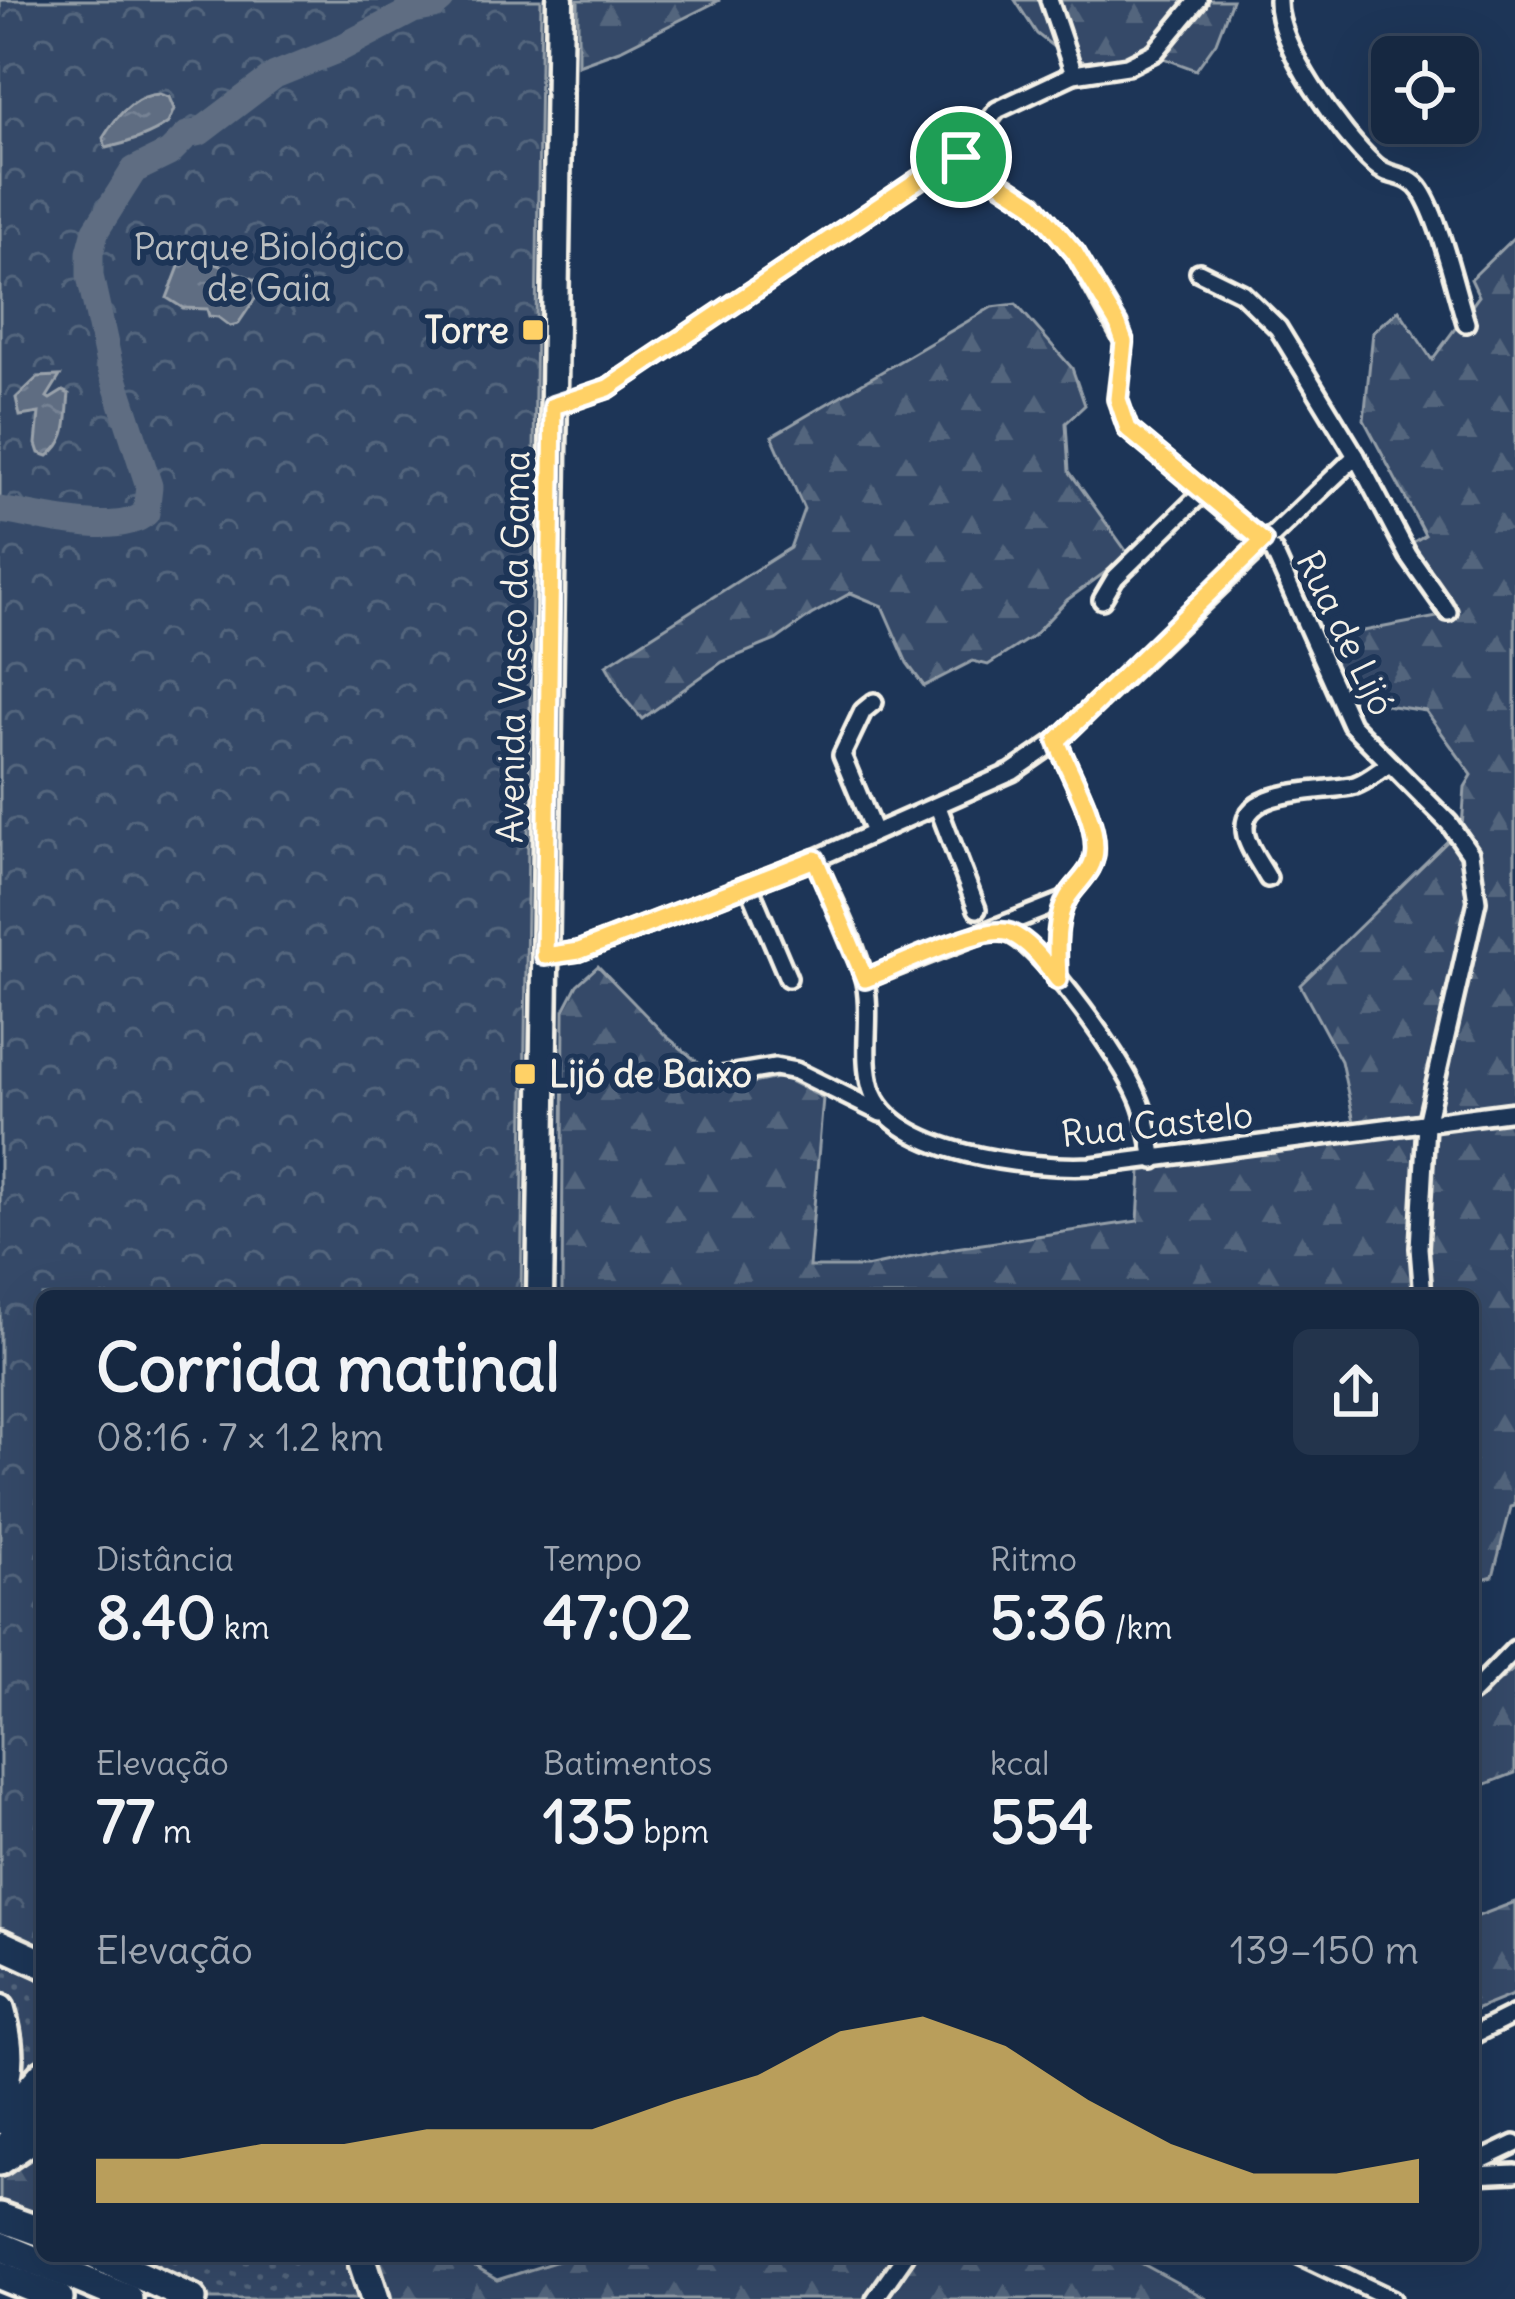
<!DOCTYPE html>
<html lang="pt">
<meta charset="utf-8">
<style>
body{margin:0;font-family:Delius,sans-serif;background:#23344c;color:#f1f3f6;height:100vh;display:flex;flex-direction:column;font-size:45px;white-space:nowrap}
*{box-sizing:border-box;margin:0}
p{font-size:39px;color:#9ea6b1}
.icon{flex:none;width:66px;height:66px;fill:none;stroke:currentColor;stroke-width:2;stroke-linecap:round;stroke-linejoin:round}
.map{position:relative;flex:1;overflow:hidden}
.sheet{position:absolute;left:36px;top:1290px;width:1443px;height:972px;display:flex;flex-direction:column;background:#162841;border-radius:18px;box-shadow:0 12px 48px #0002,0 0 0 3px #35445a}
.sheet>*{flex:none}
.buttons{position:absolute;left:1371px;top:36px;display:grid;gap:24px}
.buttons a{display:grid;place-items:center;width:108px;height:108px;border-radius:18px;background:#162841;box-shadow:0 12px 48px #0002,0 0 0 3px #35445a;font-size:60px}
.pin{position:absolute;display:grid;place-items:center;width:102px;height:102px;color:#fff;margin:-51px;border:6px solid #fff;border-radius:50%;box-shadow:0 3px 12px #0007}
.round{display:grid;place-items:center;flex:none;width:126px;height:126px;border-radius:18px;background:#23344c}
.overview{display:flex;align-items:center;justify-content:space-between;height:204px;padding:0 60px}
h1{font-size:66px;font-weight:800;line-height:90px}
.figures{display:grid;grid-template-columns:repeat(3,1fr);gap:18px;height:204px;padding:12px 60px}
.figures div{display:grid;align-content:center}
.figures b{font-size:60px;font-weight:800}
.figures small{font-size:33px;font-weight:400}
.figures p{font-size:33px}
.chart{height:336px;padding:24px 60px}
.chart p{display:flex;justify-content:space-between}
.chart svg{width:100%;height:216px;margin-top:12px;fill:#ffd166;opacity:.7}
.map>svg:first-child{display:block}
.grass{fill:url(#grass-dots);stroke:#949ea8;stroke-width:3}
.forest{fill:url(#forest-firs);stroke:#949ea8;stroke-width:3}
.park{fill:url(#park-crowns);stroke:#949ea8;stroke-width:3}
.water{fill:url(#water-ripples);stroke:#9aa2ab;stroke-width:3}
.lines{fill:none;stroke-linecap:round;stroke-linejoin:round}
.river{stroke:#5e6d82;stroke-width:27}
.minor-casing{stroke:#f4f1e8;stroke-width:24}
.primary-casing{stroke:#f4f1e8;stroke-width:33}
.motorway-casing{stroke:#f4f1e8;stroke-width:36}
.minor{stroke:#1d3557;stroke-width:15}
.primary{stroke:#1d3557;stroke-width:24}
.motorway{stroke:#1d3557;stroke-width:27}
.route-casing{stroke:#fff;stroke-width:24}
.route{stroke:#ffd166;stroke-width:15}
.poi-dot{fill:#ffd166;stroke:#1d3557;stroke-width:4.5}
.labels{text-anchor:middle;stroke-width:12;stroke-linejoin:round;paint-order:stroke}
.park-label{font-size:36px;fill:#bbbfc1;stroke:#1d3557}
.poi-label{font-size:36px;font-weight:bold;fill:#f4f1e8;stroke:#1d3557;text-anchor:end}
.street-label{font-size:36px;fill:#f4f1e8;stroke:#1d3557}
</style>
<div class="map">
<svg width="1515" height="2299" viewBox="0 0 1515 2299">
<defs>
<pattern id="grass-dots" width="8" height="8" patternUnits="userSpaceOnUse" patternTransform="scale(3)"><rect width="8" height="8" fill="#354a67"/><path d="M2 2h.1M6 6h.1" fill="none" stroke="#53657d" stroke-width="1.8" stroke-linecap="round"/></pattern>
<pattern id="forest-firs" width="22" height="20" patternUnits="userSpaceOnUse" patternTransform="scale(3)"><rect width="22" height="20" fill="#354a67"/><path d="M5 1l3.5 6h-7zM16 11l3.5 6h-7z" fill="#53657d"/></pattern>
<pattern id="park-crowns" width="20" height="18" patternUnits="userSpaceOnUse" patternTransform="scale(3)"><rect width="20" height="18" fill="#354a67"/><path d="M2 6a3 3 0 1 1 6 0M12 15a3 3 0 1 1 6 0" fill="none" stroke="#53657d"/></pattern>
<pattern id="water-ripples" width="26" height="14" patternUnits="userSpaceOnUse" patternTransform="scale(3)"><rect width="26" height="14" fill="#5e6d82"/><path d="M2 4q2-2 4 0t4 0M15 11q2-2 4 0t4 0" fill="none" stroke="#768294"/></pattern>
</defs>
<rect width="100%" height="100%" fill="#1d3557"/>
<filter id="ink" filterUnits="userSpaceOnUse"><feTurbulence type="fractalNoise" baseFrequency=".00833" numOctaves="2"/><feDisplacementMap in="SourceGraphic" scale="24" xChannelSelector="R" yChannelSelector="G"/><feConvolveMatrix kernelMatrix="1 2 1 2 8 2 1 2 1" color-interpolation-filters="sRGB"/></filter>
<g filter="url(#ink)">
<!-- grass -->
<g class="grass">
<path d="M0,1960L42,1977V2053L12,2085L8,2010L0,1990Z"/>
<path d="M199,2256H349L361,2299H209L128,2261Z"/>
</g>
<!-- forest -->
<g class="forest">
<path d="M578,0H720L622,49L578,65Z"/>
<path d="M1015,0H1232L1216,42L1196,70L1161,57L1097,65L1065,56L1037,34Z"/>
<path d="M1515,236V1506L1511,1507L1493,1576L1473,1582V1296H562L564,1010L577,985L598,966L666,1036L729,1088L782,1077L823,1098L809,1267H866L955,1248L1138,1221L1141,1171L1357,1136L1341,1061L1300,985L1462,827L1465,787L1472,775L1426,711L1344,699L1327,638L1453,614L1407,546L1425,535L1364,420L1373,332L1399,310L1432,360L1479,296L1471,279Z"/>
<path d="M1016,304L1072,368L1085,405L1066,423L1069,471L1129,555L1067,600L1033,636L988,665L973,661L924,686L907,663L882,606L851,593L811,615L776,640L722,662L642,719L625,699L606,665L790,548L804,509L772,436L992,307Z"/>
<path d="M1515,1668V1773L1473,1789V1703Z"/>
<path d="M1515,1902V1994L1473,2011V1918Z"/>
<path d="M42,2143V2221L0,2201V2178Z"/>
<path d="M378,2256H466L468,2263L497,2280L574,2256H1128L1207,2299H388Z"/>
</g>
<!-- park -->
<path class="park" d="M0,0H541L521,1296H42V1947L0,1932Z"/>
<!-- water -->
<g class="water">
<path d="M159,94L169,97L174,109L168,123C152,135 125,144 106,148L103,138C115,118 134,95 159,94Z"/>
<path d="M185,251L265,284L238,324L230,326L218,317L209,316L207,309L183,308L167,298Z"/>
<path d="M60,376L47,397L50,399L63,391L69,394C66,419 70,440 48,456L39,453L36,444L39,413L20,416L16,398L38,377Z"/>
</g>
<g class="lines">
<!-- river -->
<path class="river" d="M0,510C36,515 118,538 146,513L149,486L109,363L90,276V253L96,230L134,170L169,153L187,135L200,132L275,75L337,50L413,10L434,6L441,0"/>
<defs>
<g id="minor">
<path d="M1049,0L1074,74"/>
<path d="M1278,0C1277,46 1341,134 1375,165C1390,179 1408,172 1421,191C1440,220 1455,288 1466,323"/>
<path d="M961,157L1033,204L1075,253L1124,342L1117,399L1128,429L1274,552L1351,724L1449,823L1470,853L1477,901L1426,1124L1419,1248L1423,1296"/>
<path d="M1199,272L1242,293L1278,328L1356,456L1408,555L1448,612"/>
<path d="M553,407L608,388L942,164L961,157L997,110L1074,74L1127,66L1155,52L1198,0"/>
<path d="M1102,600L1115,578L1203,492"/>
<path d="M1057,741C1069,773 1095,814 1095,848C1095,871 1079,880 1068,897C1054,919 1057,955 1057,980"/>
<path d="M938,807L977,909"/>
<path d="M874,832L842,755L863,711L874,702"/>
<path d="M815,859C831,897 854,938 864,978C873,1013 861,1053 871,1088C891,1155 1032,1169 1092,1166L1515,1111"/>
<path d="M1268,878C1261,865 1249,850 1246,836C1234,785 1328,793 1355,785C1367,781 1377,772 1388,765"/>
<path d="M749,886L788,978"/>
<path d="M986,931C996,932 1005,931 1013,935C1048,955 1122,1059 1138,1097C1147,1117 1150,1139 1154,1160"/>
<path d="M545,956L579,951L815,859L1012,772L1057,741L1356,456"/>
<path d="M865,979L1066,900"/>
<path d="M715,1077L775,1067L796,1071L881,1113"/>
<path d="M1473,1692L1515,1649"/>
<path d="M1473,2035L1515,2014"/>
<path d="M1473,2164L1515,2144"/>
<path d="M1473,2175L1515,2173"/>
<path d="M1301,2256L1392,2299"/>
<path d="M875,2299L905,2256"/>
</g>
<g id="primary">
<path d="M540,1296L560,0"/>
<path d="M0,2121L42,2073"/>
<path d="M0,2153L42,2100"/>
</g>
<g id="motorway">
<path d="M0,1944L42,1963"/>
<path d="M0,2009C10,2044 11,2067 0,2102"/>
<path d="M0,2161L42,2132"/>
<path d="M0,2217L42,2232"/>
<path d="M0,2246L128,2299"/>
<path d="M97,2256L192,2299"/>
<path d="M361,2256L375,2299"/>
<path d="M0,2275L59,2299"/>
</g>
</defs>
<!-- minor casing -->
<use href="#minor" class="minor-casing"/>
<!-- primary casing -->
<use href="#primary" class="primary-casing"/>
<!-- motorway casing -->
<use href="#motorway" class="motorway-casing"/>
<!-- minor -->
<use href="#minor" class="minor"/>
<!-- primary -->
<use href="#primary" class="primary"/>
<!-- motorway -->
<use href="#motorway" class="motorway"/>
</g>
</g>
<g class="lines" filter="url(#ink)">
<defs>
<path id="route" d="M961,157L1033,204L1075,253L1118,325L1124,342L1118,399L1128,429L1263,541L1057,741C1069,773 1095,814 1095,848C1095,871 1079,880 1068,897C1054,919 1057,955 1058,980C1045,963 1031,942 1010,933C984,923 894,968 865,979L815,859L579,951L545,956L553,406L608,388L942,164Z"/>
</defs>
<!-- route casing -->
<use href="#route" class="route-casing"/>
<!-- route -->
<use href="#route" class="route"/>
</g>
<!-- markers -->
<g class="poi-dot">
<rect x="521" y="318" width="24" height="24" rx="6"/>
<rect x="513" y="1062" width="24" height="24" rx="6"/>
</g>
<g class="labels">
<!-- park labels -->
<g class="park-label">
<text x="269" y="260">Parque Biológico<tspan x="269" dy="41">de Gaia</tspan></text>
</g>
<!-- poi labels -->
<g class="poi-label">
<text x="509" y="343">Torre</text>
<text x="549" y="1087" text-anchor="start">Lijó de Baixo</text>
</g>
<!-- street labels -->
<g class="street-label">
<text transform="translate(1346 633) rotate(64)" y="13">Rua de Lijó</text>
<text transform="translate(513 647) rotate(-89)" y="13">Avenida Vasco da Gama</text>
<text transform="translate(1157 1124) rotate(-6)" y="13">Rua Castelo</text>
</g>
</g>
</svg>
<div class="buttons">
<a><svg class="icon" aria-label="locate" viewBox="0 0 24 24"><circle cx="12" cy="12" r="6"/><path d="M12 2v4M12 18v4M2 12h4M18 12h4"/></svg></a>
</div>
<div class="pin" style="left:961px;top:157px;background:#1e9e55"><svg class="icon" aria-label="arrive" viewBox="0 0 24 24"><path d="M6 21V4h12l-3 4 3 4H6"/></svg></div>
<section class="sheet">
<div class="overview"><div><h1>Corrida matinal</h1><p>08:16 · 7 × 1.2 km</p></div><a class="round"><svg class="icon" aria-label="share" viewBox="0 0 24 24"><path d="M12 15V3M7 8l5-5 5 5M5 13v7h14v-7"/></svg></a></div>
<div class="figures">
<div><p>Distância</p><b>8.40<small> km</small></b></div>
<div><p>Tempo</p><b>47:02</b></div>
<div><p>Ritmo</p><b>5:36<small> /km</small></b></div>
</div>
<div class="figures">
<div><p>Elevação</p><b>77<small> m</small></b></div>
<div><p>Batimentos</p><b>135<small> bpm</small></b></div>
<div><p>kcal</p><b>554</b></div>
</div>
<div class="chart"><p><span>Elevação</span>139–150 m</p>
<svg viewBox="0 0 160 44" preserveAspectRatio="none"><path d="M0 44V35L10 35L20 32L30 32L40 29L50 29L60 29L70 23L80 18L90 9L100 6L110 12L120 23L130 32L140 38L150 38L160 35V44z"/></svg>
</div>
</section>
</div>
